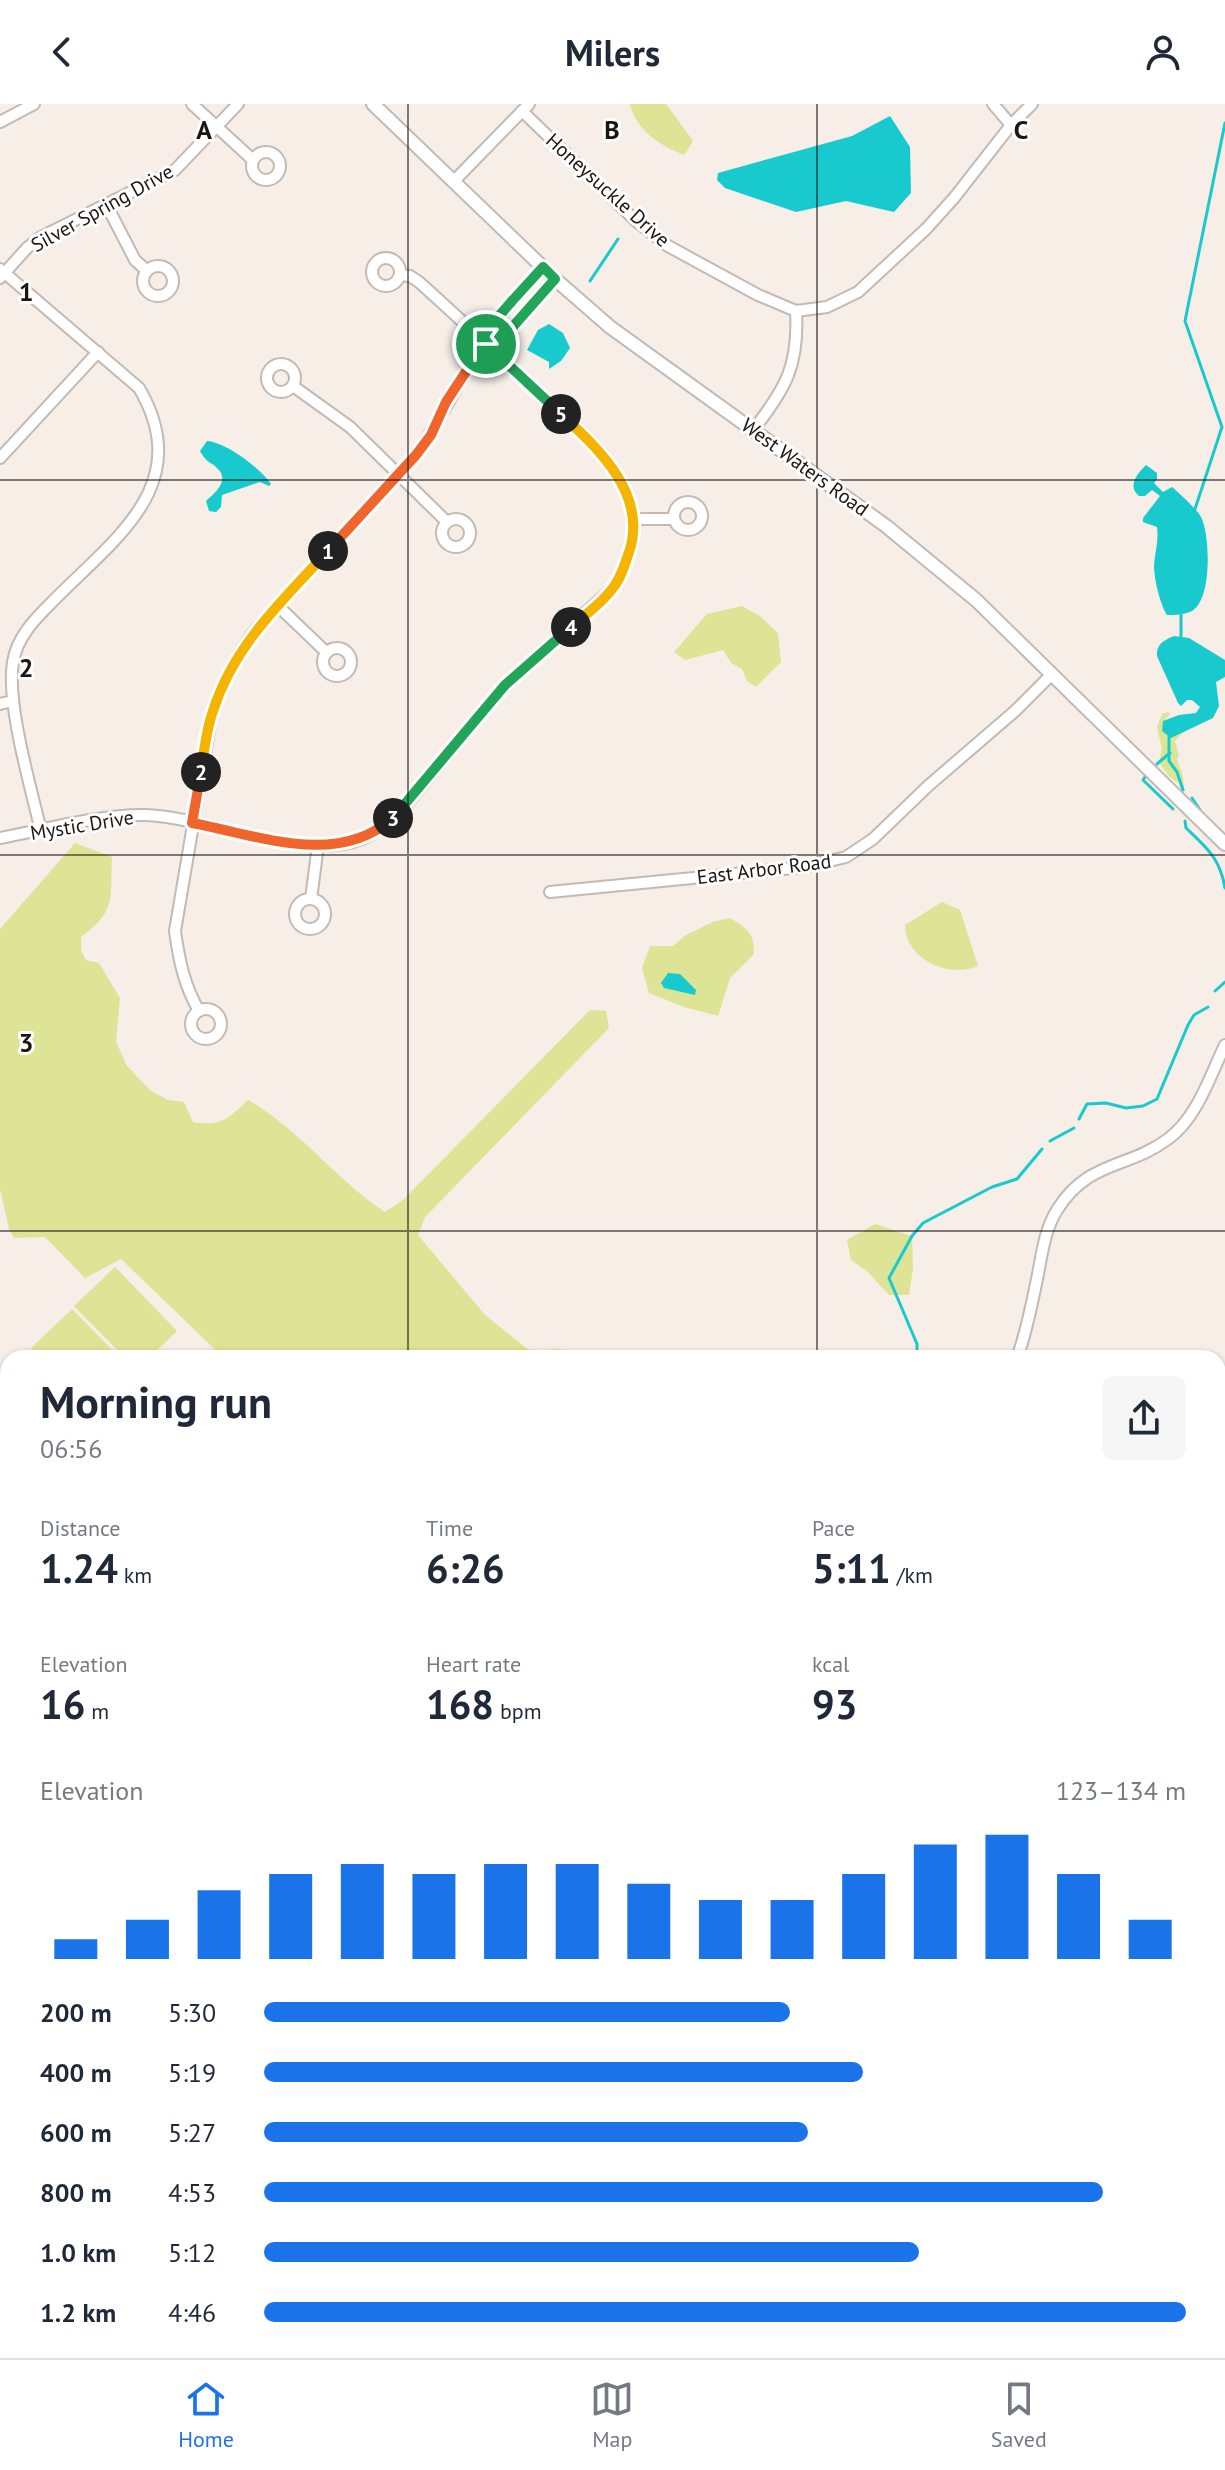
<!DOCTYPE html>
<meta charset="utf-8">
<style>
body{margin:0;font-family:"PT Sans",sans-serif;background:#f6f6f7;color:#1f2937;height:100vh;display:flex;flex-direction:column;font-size:30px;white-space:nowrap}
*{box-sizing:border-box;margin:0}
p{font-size:26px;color:#747a83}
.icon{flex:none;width:44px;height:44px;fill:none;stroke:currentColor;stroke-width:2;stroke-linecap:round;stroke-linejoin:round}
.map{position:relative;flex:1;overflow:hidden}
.drawer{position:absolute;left:0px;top:1246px;width:1226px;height:1008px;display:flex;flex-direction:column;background:#fff;border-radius:24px 24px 0 0;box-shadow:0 2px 6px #0004}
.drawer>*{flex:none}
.pin{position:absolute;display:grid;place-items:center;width:68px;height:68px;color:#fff;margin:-34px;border:4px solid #fff;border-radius:50%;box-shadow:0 2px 8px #0007}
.km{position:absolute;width:40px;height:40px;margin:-20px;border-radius:50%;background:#222;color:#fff;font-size:22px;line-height:40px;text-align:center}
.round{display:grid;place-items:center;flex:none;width:84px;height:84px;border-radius:12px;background:#f6f6f7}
.summary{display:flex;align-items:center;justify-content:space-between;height:136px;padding:0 40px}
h1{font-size:44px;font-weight:800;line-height:60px}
.metrics{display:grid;grid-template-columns:repeat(3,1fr);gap:12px;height:136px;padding:8px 40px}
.metrics div{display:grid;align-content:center}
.metrics b{font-size:40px;font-weight:800}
.metrics small{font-size:22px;font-weight:400}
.metrics p{font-size:22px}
.chart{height:224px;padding:16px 40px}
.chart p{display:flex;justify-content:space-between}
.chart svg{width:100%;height:144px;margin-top:8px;stroke:#1a73e8;stroke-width:6}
ul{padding:0 40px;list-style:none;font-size:26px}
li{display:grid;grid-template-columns:128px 96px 1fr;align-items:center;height:60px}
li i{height:20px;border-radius:10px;background:#1a73e8}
header{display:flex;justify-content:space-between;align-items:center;height:104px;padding:0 40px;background:#fff;font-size:36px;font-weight:800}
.menu{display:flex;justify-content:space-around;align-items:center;height:112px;border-top:2px solid #e0e1e3;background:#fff;font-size:22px;color:#747a83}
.menu a{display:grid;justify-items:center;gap:4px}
.menu .active{color:#1a73e8}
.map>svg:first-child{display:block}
.green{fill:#dde495}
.water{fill:#18cacd}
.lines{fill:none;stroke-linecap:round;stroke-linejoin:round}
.stream{stroke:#18cacd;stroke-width:3}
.minor-casing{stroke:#c2bab4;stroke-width:14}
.tertiary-casing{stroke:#c2bab4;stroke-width:16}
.minor{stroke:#fff;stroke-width:10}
.tertiary{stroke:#fff;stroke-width:12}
.split-1-casing{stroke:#fff;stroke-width:16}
.split-2-casing{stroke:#fff;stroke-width:16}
.split-3-casing{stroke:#fff;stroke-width:16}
.split-4-casing{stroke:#fff;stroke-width:16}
.split-5-casing{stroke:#fff;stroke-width:16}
.split-6-casing{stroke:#fff;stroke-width:16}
.split-7-casing{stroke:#fff;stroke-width:16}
.split-1{stroke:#f0652b;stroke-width:10}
.split-2{stroke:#f5b400;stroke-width:10}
.split-3{stroke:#f0652b;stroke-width:10}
.split-4{stroke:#22a559;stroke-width:10}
.split-5{stroke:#f5b400;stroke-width:10}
.split-6{stroke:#22a559;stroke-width:10}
.split-7{stroke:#22a559;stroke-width:10}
.grid{fill:none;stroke:#191614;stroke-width:2;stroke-opacity:0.55}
.labels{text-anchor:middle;stroke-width:6;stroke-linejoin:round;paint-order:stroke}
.street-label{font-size:20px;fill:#191614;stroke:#fefdfb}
.grid-label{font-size:26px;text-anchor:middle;font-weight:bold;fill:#191614;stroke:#fefdfb;stroke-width:6;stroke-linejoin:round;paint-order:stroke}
</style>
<header><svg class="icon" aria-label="back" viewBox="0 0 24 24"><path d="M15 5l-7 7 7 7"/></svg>Milers<svg class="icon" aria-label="person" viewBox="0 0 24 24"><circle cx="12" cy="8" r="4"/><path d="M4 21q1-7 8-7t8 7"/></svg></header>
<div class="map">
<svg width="1225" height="2254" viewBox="0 0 1225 2254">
<rect width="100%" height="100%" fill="#f6eee7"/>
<!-- green -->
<g class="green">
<path d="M630,0H666L693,37L684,51C659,41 637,27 630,0Z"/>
<path d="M742,502L760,512L778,529L781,558L756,583L747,577L742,565L731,559L723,546L685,556L674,548L707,510Z"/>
<path d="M1168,608L1170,610L1163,618L1178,629L1184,627L1175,637L1179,652L1177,655L1183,673L1184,684L1168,671L1159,658L1162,645L1157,623L1162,610Z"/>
<path d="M75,739L112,753C110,794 117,807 81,833V846L86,856L99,859L120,894L116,938L127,962L151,987L168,996L184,998L193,1018C221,1023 228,1015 248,996C299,1025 335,1075 385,1108L403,1096L590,906L606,907L609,924L425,1113L418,1131L485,1211L530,1247L561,1245L558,1254H224L121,1155L85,1174L45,1133L14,1134L9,1125L0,1085V825Z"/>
<path d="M942,798L960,806L978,862C949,875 905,855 905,821Z"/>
<path d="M729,814C748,824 754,829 754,850L730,874L718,912L684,903L649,889L642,864L650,842H673L686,831L713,818Z"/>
<path d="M875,1120L912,1132L913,1164L909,1191H889L867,1167L851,1156L847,1136Z"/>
<path d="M115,1163L177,1227L149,1254H125L74,1202Z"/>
<path d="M72,1205L120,1254H41L31,1244Z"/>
<path d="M1225,1447V2254H798L805,2246H1218V1457Z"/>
</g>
<!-- water -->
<g class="water">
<path d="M890,12L910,43L911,89L894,108L846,97L796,108L725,84L717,76L718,69L852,32Z"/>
<path d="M549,220L563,229L570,244L561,257L549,265V258L527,246L538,226Z"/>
<path d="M207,337C226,338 261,365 271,380L269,382L260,378L222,391L221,403L216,408L209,407L206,397C214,390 230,377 218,365C211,357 208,361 200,347Z"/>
<path d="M1146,361L1157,369V375L1154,379L1163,388L1172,383C1179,389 1199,407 1202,415C1210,434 1212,496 1192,507C1184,511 1174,511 1167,511C1160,500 1154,475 1154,461C1155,449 1159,436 1157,423L1143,418V414L1160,392L1152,386L1145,392H1139C1127,382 1137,370 1146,361Z"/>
<path d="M1174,532L1189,534L1225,556V573L1216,578L1219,602L1213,614L1171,634L1162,627L1163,617L1179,611L1196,609L1200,603L1192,596H1187L1181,602L1178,599L1157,552C1156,540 1164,536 1174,532Z"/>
<path d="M668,869L680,870L696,886L695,891L664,884L661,879Z"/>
<path d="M275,2246H296L304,2254H255Z"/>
</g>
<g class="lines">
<!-- stream -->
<g class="stream">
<path d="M590,177L618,135"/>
<path d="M1195,405L1222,323L1185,217L1225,19"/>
<path d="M1181,511V532"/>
<path d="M1169,632V657L1177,668L1183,686"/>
<path d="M1157,660L1170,649"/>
<path d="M1145,673L1143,676L1173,705"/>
<path d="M1192,694L1200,706"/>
<path d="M1185,717L1186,724C1206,743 1220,754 1225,784"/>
<path d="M1215,887L1225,878"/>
<path d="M1079,1015L1087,1000L1106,999L1126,1004L1143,1002L1157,995L1188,921L1194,911L1208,903"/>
<path d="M1050,1037L1074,1024"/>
<path d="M917,1254V1240L889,1174L912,1132L923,1119L992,1083L1017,1075L1042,1045"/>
<path d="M1218,1489L1225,1498"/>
</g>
<defs>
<g id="minor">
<path d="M192,0L253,56"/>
<path d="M993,0L1011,21"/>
<path d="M522,7L636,117L668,142L758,191L796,207L827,203L858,188L926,125L954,94L1011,21L1032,0"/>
<path d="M0,18L34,0"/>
<circle cx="266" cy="62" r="14"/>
<path d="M454,77L529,0"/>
<path d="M106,100L135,156L147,167"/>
<circle cx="386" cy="168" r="14"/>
<circle cx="158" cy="177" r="15"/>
<path d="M0,165L139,284C196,381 115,434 52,498C35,515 17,533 13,558C6,599 31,684 41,727"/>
<path d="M0,174L27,144L41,133L175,66L238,0"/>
<path d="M486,238L484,229L488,223L543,163"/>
<circle cx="281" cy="274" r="14"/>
<path d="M293,282L350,323L447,418"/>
<path d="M754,325C786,284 799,261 796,207"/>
<path d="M0,354L98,248"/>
<circle cx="688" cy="412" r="14"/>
<circle cx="456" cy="429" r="14"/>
<path d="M633,415H674"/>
<path d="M278,502L326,548"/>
<circle cx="337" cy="558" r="14"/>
<path d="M0,600L13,597"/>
<path d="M0,734C43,726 103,710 145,711C210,713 301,759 362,735C377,729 389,717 401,707L505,581L614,483C627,458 639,431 631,402C617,352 568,316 531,282C494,247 457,212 419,178L410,172L400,171"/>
<path d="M550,788L804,763L846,753L873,735L928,682L1015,607L1052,570"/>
<circle cx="310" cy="810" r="15"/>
<path d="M311,795L318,741"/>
<circle cx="206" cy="920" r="15"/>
<path d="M199,907C184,881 179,856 175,827L212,609C224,578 236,550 257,524L416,351C442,315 458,275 486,240H495L501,236L555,175"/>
<path d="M1017,1254C1027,1227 1032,1199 1038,1170C1042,1149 1045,1125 1057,1106C1088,1056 1128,1065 1168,1035C1197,1014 1210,972 1225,941"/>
<path d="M1218,1319L1225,1311"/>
</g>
<path id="tertiary" d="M373,0L555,175L610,223L886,422L976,496L1225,740"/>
</defs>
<!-- minor casing -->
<use href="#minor" class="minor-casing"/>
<!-- tertiary casing -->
<use href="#tertiary" class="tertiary-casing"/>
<!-- minor -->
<use href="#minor" class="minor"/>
<!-- tertiary -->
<use href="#tertiary" class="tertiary"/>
</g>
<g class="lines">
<defs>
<path id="split-1" d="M328,447L416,351L431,331L446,298L469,263L486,240"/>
<path id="split-2" d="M201,668C204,648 206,626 213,607C234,541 282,497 328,447"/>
<path id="split-3" d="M201,668L192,719C257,731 337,764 393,714"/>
<path id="split-4" d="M393,714L505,581L571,523"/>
<path id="split-5" d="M561,310C600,346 650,393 628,451C624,463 620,476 612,485C601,500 585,511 571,523"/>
<path id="split-6" d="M512,197L543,163L555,175L501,236L495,240H486L561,310"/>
<path id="split-7" d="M486,240L484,229L512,197"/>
</defs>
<!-- split-1 casing -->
<use href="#split-1" class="split-1-casing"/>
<!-- split-2 casing -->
<use href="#split-2" class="split-2-casing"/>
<!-- split-3 casing -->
<use href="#split-3" class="split-3-casing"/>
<!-- split-4 casing -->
<use href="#split-4" class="split-4-casing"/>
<!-- split-5 casing -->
<use href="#split-5" class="split-5-casing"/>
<!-- split-6 casing -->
<use href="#split-6" class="split-6-casing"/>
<!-- split-7 casing -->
<use href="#split-7" class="split-7-casing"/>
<!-- split-1 -->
<use href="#split-1" class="split-1"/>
<!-- split-2 -->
<use href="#split-2" class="split-2"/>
<!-- split-3 -->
<use href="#split-3" class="split-3"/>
<!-- split-4 -->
<use href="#split-4" class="split-4"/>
<!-- split-5 -->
<use href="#split-5" class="split-5"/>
<!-- split-6 -->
<use href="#split-6" class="split-6"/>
<!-- split-7 -->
<use href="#split-7" class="split-7"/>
</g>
<!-- grid -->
<path class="grid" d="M408,0V1254M817,0V1254M0,376H1225M0,751H1225M0,1127H1225M0,1503H8M1218,1503H1225M0,1878H8M1218,1878H1225M408,2246V2254M817,2246V2254"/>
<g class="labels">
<!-- street labels -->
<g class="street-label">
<text transform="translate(608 86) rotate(42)" y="7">Honeysuckle Drive</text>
<text transform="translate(102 104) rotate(-29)" y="7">Silver Spring Drive</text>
<text transform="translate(805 363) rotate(36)" y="7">West Waters Road</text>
<text transform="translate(82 721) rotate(-9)" y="7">Mystic Drive</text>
<text transform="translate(764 765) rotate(-7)" y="7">East Arbor Road</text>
</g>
</g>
<g class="grid-label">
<text x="204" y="35">A</text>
<text x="612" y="35">B</text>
<text x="1021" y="35">C</text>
<text x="26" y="197">1</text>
<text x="26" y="573">2</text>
<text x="26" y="948">3</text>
</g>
</svg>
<div class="pin" style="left:486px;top:240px;background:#1e9e55"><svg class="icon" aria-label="arrive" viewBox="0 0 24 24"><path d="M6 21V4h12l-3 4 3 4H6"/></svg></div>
<b class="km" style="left:328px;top:447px">1</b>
<b class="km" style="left:201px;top:668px">2</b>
<b class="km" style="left:393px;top:714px">3</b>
<b class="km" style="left:571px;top:523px">4</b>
<b class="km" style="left:561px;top:310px">5</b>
<section class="drawer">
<div class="summary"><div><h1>Morning run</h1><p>06:56</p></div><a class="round"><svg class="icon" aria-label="share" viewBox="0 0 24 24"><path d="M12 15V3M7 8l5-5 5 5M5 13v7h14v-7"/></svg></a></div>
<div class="metrics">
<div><p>Distance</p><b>1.24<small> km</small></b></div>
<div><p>Time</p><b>6:26</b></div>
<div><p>Pace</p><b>5:11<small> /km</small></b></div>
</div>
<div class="metrics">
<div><p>Elevation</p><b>16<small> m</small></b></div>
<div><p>Heart rate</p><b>168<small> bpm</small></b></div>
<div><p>kcal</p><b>93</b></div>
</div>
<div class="chart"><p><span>Elevation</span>123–134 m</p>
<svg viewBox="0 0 160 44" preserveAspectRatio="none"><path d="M5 44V38M15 44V32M25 44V23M35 44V18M45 44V15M55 44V18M65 44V15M75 44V15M85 44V21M95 44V26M105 44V26M115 44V18M125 44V9M135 44V6M145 44V18M155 44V32"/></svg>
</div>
<ul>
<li><b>200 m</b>5:30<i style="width:57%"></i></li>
<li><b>400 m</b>5:19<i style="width:65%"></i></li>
<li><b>600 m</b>5:27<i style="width:59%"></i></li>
<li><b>800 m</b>4:53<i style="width:91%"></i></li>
<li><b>1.0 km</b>5:12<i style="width:71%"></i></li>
<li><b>1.2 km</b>4:46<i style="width:100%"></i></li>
</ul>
</section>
</div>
<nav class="menu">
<a class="active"><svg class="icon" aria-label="home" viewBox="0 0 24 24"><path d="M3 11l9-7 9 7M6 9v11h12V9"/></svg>Home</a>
<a><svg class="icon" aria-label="map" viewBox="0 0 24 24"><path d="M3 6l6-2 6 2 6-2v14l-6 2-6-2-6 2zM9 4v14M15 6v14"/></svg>Map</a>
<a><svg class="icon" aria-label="saved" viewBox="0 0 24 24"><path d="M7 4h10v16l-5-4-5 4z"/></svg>Saved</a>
</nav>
